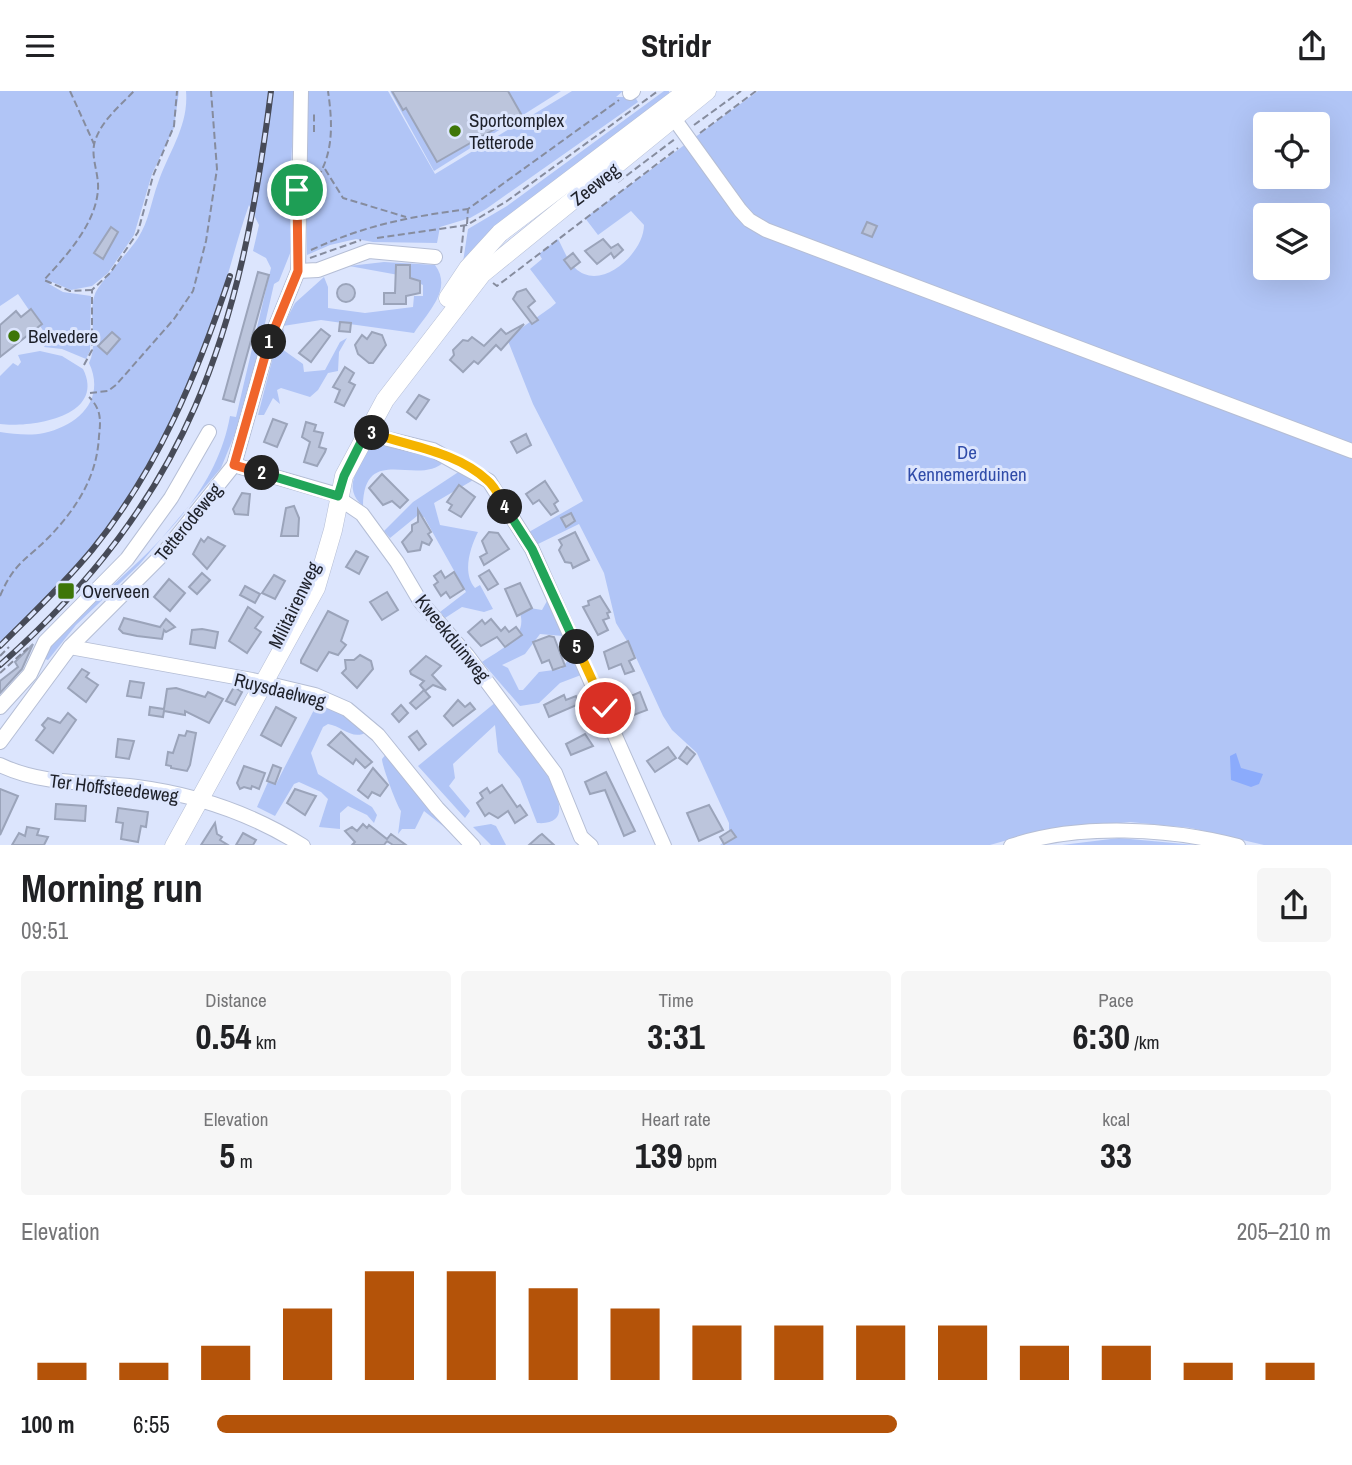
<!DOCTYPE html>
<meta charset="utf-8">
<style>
body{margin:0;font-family:"Archivo Narrow",sans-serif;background:#f6f6f6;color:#202124;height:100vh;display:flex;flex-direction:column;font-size:26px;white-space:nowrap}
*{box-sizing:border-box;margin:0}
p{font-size:23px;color:#757577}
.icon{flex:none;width:38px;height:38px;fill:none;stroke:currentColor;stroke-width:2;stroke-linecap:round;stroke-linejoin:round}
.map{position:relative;height:754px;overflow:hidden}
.panel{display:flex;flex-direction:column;background:#fff;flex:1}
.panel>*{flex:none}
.fabs{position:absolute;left:1253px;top:21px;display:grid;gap:14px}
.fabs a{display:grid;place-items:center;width:77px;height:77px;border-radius:7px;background:#fff;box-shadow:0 7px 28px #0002;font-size:35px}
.pin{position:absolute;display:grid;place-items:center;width:60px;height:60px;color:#fff;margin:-30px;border:4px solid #fff;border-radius:50%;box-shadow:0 2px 7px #0007}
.km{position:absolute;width:35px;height:35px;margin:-18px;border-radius:50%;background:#222;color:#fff;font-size:19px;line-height:35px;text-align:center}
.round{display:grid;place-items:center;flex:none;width:74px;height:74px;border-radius:7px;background:#f6f6f6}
.headline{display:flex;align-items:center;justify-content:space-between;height:119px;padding:0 21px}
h1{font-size:38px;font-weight:800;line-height:52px}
.stats{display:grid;grid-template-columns:repeat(3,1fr);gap:10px;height:119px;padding:7px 21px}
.stats div{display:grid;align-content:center;border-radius:7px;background:#f6f6f6;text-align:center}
.stats b{font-size:35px;font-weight:800}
.stats small{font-size:19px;font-weight:400}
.stats p{font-size:19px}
.chart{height:196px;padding:14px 21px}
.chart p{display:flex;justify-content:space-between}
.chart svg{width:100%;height:126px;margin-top:7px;stroke:#b45309;stroke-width:6}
ul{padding:0 21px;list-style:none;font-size:23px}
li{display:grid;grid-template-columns:112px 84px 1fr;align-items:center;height:52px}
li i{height:18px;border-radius:9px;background:#b45309}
header{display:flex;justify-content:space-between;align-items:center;height:91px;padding:0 21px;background:#fff;font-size:32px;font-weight:800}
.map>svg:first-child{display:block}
.green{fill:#b1c5f6;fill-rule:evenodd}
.water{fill:#8babfc}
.building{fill:#bcc5dc;stroke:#9ba4ba;stroke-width:2}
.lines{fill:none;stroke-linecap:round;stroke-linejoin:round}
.minor-casing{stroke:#b5bed5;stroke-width:16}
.major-casing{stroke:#b5bed5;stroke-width:19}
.path{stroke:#868c9e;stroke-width:2;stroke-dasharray:7 3.5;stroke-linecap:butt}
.minor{stroke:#fff;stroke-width:14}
.major{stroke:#fff;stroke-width:18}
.rail-casing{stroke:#474b58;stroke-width:6}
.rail{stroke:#dce5fd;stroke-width:3.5;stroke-dasharray:10;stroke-linecap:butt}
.split-1-casing{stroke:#fff;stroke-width:14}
.split-2-casing{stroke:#fff;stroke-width:14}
.split-3-casing{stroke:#fff;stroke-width:14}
.split-4-casing{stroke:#fff;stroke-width:14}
.split-5-casing{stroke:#fff;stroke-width:14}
.split-6-casing{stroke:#fff;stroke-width:14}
.split-1{stroke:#f0652b;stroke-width:9}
.split-2{stroke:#f0652b;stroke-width:9}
.split-3{stroke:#22a559;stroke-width:9}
.split-4{stroke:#f5b400;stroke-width:9}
.split-5{stroke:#22a559;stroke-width:9}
.split-6{stroke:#f5b400;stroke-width:9}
.poi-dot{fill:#3e7608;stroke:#dce5fd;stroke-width:2.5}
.labels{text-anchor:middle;stroke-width:6;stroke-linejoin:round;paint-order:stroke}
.poi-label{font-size:19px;fill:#1e212a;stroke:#dce5fd;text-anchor:start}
.street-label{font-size:19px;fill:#1e212a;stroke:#dce5fd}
.park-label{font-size:19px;fill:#304ca9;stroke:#dce5fd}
</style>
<header><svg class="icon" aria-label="menu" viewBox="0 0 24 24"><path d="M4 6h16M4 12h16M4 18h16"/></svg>Stridr<svg class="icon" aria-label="share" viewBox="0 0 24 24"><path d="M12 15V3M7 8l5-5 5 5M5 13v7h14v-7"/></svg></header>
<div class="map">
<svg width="1352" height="755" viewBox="0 0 1352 755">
<rect width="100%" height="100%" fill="#dce5fd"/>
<!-- green -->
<g class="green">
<path d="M0,0H179L174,37L152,83L134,144L108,182L92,195L71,199L52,191L49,193L63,201L91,205L90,260L86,268L62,258L44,256L49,248L18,203L0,215Z"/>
<path d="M186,0H295L291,74V160L279,190L274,193L246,316L221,377L139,474L76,534L48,569L42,567L51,553C116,484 212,426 230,325L236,326L271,177L266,167L253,160L259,134L249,114C236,150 228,189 214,226C183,309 143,395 85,464C59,495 28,523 0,552V341C14,343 30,345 44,342C79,334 106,308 89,272C99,251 87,224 95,203C99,192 129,161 138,147C149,130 151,111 158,92C169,60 189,35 186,0Z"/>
<path d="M305,0H388L435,83L572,0H623L616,6H635L638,11L486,118L470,127L440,136L437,152L373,151L356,148L330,154L307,164Z"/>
<path d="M390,0H561L434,80Z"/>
<path d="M664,0H669V5L463,171L468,138L507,115Z"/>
<path d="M758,0H1352V754H1264L1191,737L1130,731L1032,742L990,754H720L729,747V732L697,662L672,639L663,625L633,560L616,532L604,482L579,433L536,454L529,441L583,410L533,313L508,250C513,240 543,224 556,212L530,178L542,168L539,163L558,148C563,157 567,169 575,177C601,202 644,162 644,134L631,120L598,144L585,127ZM1265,33H1318V86H1265ZM1265,124H1318V177H1265Z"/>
<path d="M384,171L435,174C453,198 428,221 414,242L321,229L283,235L295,212L324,186L328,196V217L365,222L413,216L414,205H423V194L404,185L349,175Z"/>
<path d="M284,237L282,258L303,273L304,281L325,279L340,251L347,247L339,261L338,280L328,282L318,299L310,306L281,297L277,299L280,313L273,307L264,324H258L273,266Z"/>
<path d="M40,260L62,265L83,278C107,326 30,337 0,333V285L13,272L18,275L21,271L18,264Z"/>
<path d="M383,354L445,370C419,397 364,351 363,415C342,397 358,378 368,358Z"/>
<path d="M463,378L475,388L434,412L440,434L478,441C470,457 462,482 475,497L480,494L493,518L484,521L462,516L445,527L440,521L466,501L424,426L417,425L390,447L384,440L413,411Z"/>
<path d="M547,510L563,545L540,543L525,563L502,574L508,577L519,599H523L539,581L561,578L572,564L581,584L560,592L539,612L520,615L482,571C499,559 528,547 520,522L530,517L542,519Z"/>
<path d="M318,611L342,622L367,641C352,650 342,635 328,633L323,636L311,662L318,683L372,716L377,724L374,732L367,724L348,715L340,722V738L319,736L328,708L321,701L299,691L294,693L275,725L257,716L268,691L276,693Z"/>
<path d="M496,611C508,628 601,737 537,732L520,688L498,661L495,634L453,673L455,687L449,695L470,720L465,727L418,675Z"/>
<path d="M387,662L457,746L424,720L415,738H402L398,743L401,720C397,715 382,675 382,668Z"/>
<path d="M491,733L496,735L506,754H491L473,736Z"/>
<path d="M1119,747L1195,754H1062Z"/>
</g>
<!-- water -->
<path class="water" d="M1236,662L1241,677L1263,683L1259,693L1251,696L1231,689L1230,665Z"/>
<!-- building -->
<g class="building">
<path d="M392,0H508L521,23L437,71L406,17L403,19Z"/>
<path d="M867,131L877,135L872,146L862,142Z"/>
<path d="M111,136L118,141L103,168L94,162Z"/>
<path d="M603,148L611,157L618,153L623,159L614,167L611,162L597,173L585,160Z"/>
<path d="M573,162L580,171L571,178L564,169Z"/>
<path d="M396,174H410V187L420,190V202L406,205V213H384V202H395Z"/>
<path d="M258,181L269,184L234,311L223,308Z"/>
<circle cx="346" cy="202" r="9"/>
<path d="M526,198L535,210L528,216L538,229L532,233L513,208L517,201Z"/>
<path d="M31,218L42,233L0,266V234L16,220L21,226Z"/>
<path d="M340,231L351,232L350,241L339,240Z"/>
<path d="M524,233L501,259L496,254L478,273L474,270L463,281L450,269L454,264L453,259L463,249L468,250L472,246L484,255L501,238L506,243Z"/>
<path d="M321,238L330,245L311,271L299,262Z"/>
<path d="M112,241L120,248L107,263L98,255Z"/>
<path d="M372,241L382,244L386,254L373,272H369L358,263L355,254L362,244L367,248Z"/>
<path d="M345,276L354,282L349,291L355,294L344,315L335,311L340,299L333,296Z"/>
<path d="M419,304L429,309L416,328L407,321Z"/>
<path d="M273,328L287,333L277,356L264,351Z"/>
<path d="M306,331L316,334L314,340L323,342L319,356L326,358L325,361L317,375L304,371L310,351L302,346Z"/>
<path d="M526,343L531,354L517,362L511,351Z"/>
<path d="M382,383L408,409L400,417L392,410L383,414L369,397Z"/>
<path d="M545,390L558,410L554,413L558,420L551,424L539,409L533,413L526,403Z"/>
<path d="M459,394L475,406L461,426L449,419L452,414L447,411Z"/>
<path d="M242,402L250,403L248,424L235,423L233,418Z"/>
<path d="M294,415L299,427L298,445H281L286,417Z"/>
<path d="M418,419L431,441L428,443L432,449L429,454L422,451L420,459L408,461L402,451L412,440V434L418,431Z"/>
<path d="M571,422L575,430L566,436L561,427Z"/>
<path d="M489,441L498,442L509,458L484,474L480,466L487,462L482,450Z"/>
<path d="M575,441L589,469L573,477L571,472L565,471L559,459L562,454L559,449Z"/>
<path d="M208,446L225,455L207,478L193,463L201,448L204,451Z"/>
<path d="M356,460L368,466L359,483L346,476Z"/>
<path d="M489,479L498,493L488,499L479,485Z"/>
<path d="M441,480L445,487L454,481L464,498L450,507L446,501L441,505L434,494L438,491L434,485Z"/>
<path d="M202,482L210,489L197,503L189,496Z"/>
<path d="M274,484L285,490L275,508L262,502Z"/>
<path d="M169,488L185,502L170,520L154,506Z"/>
<path d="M520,492L532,517L517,525L505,498Z"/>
<path d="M245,495L260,503L255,512L240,504Z"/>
<path d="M387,501L398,519L382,529L370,511Z"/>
<path d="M600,505L610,521L607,522L609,527L603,529L608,539L598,544L583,516L589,514L588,510Z"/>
<path d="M248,516L263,526L255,537L261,541L247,562L229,550Z"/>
<path d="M328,520L348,530L341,550L346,554L338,564L329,561L317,580L301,572V569Z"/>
<path d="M124,527L160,536L166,528L175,536L166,541L164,539L162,548L137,545L123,542L119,538Z"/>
<path d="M491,528L501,540L505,536L509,541L516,536L522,544L505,556L497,546L481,555L468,541L482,529L485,533Z"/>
<path d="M202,538L218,541L215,557L190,553L192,539Z"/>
<path d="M549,545L554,546L565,575L553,579L549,569L542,572L533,551Z"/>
<path d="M628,550L635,567L629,570L634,580L625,583L621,573L609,578L604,561Z"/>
<path d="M33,553L22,578L0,602V590L18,576L15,571Z"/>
<path d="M360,564L371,570L373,578L357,597L342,582L346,578L345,569H354Z"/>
<path d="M426,565L441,575L432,584L446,599L433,594L425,600L420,594L424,590L411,583L410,580Z"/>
<path d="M82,578L89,582L86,586L98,594L86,611L68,597Z"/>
<path d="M130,590L144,592L141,607L127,605Z"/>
<path d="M234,596L242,601L235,614L226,610Z"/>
<path d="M176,597L205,606L208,601L223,608L209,632L185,620V624L164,620L163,626L149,624L150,616L164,618L167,598Z"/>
<path d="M424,599L430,606L416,618L410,612Z"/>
<path d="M640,601L647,619L631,625L624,608Z"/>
<path d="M564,604L566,609L576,605L579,613L549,626L544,614Z"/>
<path d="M458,609L465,616L470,612L475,618L453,635L444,625Z"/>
<path d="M401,614L408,622L399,631L392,623Z"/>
<path d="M276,616L296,627L281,655L261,644Z"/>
<path d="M68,622L76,629L53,662L36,649L45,637L42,634L48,627L60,632Z"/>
<path d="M187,640L196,642L190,674L187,680L171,677V675L166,674L168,661L173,662L179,644L185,645Z"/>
<path d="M417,640L426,653L419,659L409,646Z"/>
<path d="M341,641L372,671L365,677L356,668L353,673L328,654Z"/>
<path d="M585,643L593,655L571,664L566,653Z"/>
<path d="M118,648L134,650L129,668L116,666Z"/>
<path d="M668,656L676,667L655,681L647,670Z"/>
<path d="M687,656L695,663L687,673L679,667Z"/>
<path d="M273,674L281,677L275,693L267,690Z"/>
<path d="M244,675L265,682L259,698L252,695L251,698L244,696L240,698L237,692Z"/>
<path d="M373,677L388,694L380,705L372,701L368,707L358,699Z"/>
<path d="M606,681L635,740L624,745L605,699L590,703L585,691Z"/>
<path d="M502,694L517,716L520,714L527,724L515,732L508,720L498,727L489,722L485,725L477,712L483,707L480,702L487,697L490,702Z"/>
<path d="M0,698L18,705L0,744Z"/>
<path d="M295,698L316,705L305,724L287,712Z"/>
<path d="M56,713L86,715L85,730L55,728Z"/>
<path d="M709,714L723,739L699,750L687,722Z"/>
<path d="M118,717L148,721L146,736L141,735L138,751L121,748L123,732L116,731Z"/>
<path d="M215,732L217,743L222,746L220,749L228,754H201Z"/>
<path d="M363,733L367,737L369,734L387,748L391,743L406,754H393L387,750L384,754H352L355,751L345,740L352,736L357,740Z"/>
<path d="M27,736L39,738L37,744L48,746L44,754H12L19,742L25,745Z"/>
<path d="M731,739L736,746L724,753L720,746Z"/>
<path d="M243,742L256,749L253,754H236Z"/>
<path d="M542,743L554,754H529L539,745Z"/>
</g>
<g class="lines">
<defs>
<g id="minor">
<path d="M630,2L633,0"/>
<path d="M675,29L740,119L749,129L766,139L1352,360"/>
<path d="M298,180L318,179L369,160L435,166"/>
<path d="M367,339L388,348L433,359L489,390L532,458L664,755"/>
<path d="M234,374L331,402L362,423L397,471L420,510L467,564L555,682L581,746L591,755"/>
<path d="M70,556L252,589L315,604L347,618L378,644L437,717L473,755"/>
<path d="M0,616L30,583L45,551L127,468L171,407L209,341"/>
<path d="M0,651L70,556L162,464L234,374L268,254L298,180L301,0"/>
<path d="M0,674C44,695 90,690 137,696C198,704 251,722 303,755"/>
<path d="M1011,755C1079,732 1170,737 1238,755"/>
</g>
<g id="major">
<path d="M448,207L468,177L500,142L687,0"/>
<path d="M174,755L316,497L333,439L344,385L385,309L482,183L707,0"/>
</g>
</defs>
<!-- minor casing -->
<use href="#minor" class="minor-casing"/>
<!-- major casing -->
<use href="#major" class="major-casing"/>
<!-- path -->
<g class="path">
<path d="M70,0L94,53"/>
<path d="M694,34L741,0"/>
<path d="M314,41V22"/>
<path d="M700,42L756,0"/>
<path d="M325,78L343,107L406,126"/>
<path d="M618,91L675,48"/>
<path d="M312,95C334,66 333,35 328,0"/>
<path d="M467,133L468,118L619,9"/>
<path d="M377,147L467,134L507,110L658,0"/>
<path d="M311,159C366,134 408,126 468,118"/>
<path d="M461,162L464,135"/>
<path d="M310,167L361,149"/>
<path d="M493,192L497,195L678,57"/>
<path d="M92,199L70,200L44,189C66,165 96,133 98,98C99,82 90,65 95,50C102,29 119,16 134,0"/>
<path d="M84,274L92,259V199L110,182L138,141L153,85L174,35L177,0"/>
<path d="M90,302L108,300L116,294L174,228L193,200L206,150L217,78L211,0"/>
<path d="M0,505C15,470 27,469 51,444C78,415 97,385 99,345C101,328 101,318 89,306"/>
<path d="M0,565L9,556"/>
<path d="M0,582L28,557"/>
</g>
<!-- minor -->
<use href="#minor" class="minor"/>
<!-- major -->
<use href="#major" class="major"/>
<defs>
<g id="rail">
<path d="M0,555C31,524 64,493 92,459C158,378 197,284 230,185"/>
<path d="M0,574C190,406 240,244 271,0"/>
</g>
</defs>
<!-- rail casing -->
<use href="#rail" class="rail-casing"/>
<!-- rail -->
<use href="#rail" class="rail"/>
</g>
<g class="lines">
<defs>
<path id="split-1" d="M269,251L298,180L297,99"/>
<path id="split-2" d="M262,382L234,374L269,251"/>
<path id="split-3" d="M262,382L338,405L344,385L367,339L372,342"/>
<path id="split-4" d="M372,342C411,356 455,360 487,389C495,395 500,407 505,416"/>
<path id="split-5" d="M505,416L532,458L577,556"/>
<path id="split-6" d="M577,556L605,617"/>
</defs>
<!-- split-1 casing -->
<use href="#split-1" class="split-1-casing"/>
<!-- split-2 casing -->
<use href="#split-2" class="split-2-casing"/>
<!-- split-3 casing -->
<use href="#split-3" class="split-3-casing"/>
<!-- split-4 casing -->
<use href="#split-4" class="split-4-casing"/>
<!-- split-5 casing -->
<use href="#split-5" class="split-5-casing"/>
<!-- split-6 casing -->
<use href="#split-6" class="split-6-casing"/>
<!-- split-1 -->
<use href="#split-1" class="split-1"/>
<!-- split-2 -->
<use href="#split-2" class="split-2"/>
<!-- split-3 -->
<use href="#split-3" class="split-3"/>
<!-- split-4 -->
<use href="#split-4" class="split-4"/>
<!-- split-5 -->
<use href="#split-5" class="split-5"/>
<!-- split-6 -->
<use href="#split-6" class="split-6"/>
</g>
<!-- markers -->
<g class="poi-dot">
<circle cx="455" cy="40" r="7"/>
<circle cx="14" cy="245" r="7"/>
<rect x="57" y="491" width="18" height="18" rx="3.5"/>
</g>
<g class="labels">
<!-- poi labels -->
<g class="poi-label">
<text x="469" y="36">Sportcomplex<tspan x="469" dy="22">Tetterode</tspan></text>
<text x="28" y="252">Belvedere</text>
<text x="82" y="507">Overveen</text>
</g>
<!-- street labels -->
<g class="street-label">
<text transform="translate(595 93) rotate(-38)" y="7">Zeeweg</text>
<text transform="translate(188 431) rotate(-51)" y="7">Tetterodeweg</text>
<text transform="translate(294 514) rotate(-64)" y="7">Militairenweg</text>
<text transform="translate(453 547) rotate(51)" y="7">Kweekduinweg</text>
<text transform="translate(280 599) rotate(14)" y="7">Ruysdaelweg</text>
<text transform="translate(114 697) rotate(7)" y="7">Ter Hoffsteedeweg</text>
</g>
<!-- park labels -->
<g class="park-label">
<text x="967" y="368">De<tspan x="967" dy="22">Kennemerduinen</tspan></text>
</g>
</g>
</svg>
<div class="fabs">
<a><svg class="icon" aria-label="locate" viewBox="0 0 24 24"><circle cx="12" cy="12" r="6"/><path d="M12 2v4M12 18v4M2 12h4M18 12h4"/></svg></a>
<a><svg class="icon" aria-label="layers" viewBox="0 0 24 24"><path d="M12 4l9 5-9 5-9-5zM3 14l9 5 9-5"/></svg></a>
</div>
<div class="pin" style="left:297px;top:99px;background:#1e9e55"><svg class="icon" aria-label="arrive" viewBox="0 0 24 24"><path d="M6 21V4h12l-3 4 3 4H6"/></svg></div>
<div class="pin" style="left:605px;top:617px;background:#d93025"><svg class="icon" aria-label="check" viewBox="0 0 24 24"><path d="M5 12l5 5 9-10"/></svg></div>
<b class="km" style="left:269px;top:251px">1</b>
<b class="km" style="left:262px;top:382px">2</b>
<b class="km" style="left:372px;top:342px">3</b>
<b class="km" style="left:505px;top:416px">4</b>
<b class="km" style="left:577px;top:556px">5</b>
</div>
<section class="panel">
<div class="headline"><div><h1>Morning run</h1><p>09:51</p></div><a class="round"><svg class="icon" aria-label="share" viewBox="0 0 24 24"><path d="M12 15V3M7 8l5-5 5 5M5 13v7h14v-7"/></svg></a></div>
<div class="stats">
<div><p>Distance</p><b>0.54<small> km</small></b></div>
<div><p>Time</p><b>3:31</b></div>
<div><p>Pace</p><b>6:30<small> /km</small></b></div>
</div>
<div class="stats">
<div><p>Elevation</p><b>5<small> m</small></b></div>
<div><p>Heart rate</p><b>139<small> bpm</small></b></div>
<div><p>kcal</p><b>33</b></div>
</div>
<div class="chart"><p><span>Elevation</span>205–210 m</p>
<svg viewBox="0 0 160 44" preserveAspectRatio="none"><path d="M5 44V38M15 44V38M25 44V32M35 44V19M45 44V6M55 44V6M65 44V12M75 44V19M85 44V25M95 44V25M105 44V25M115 44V25M125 44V32M135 44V32M145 44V38M155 44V38"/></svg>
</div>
<ul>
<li><b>100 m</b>6:55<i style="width:61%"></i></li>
</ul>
</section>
